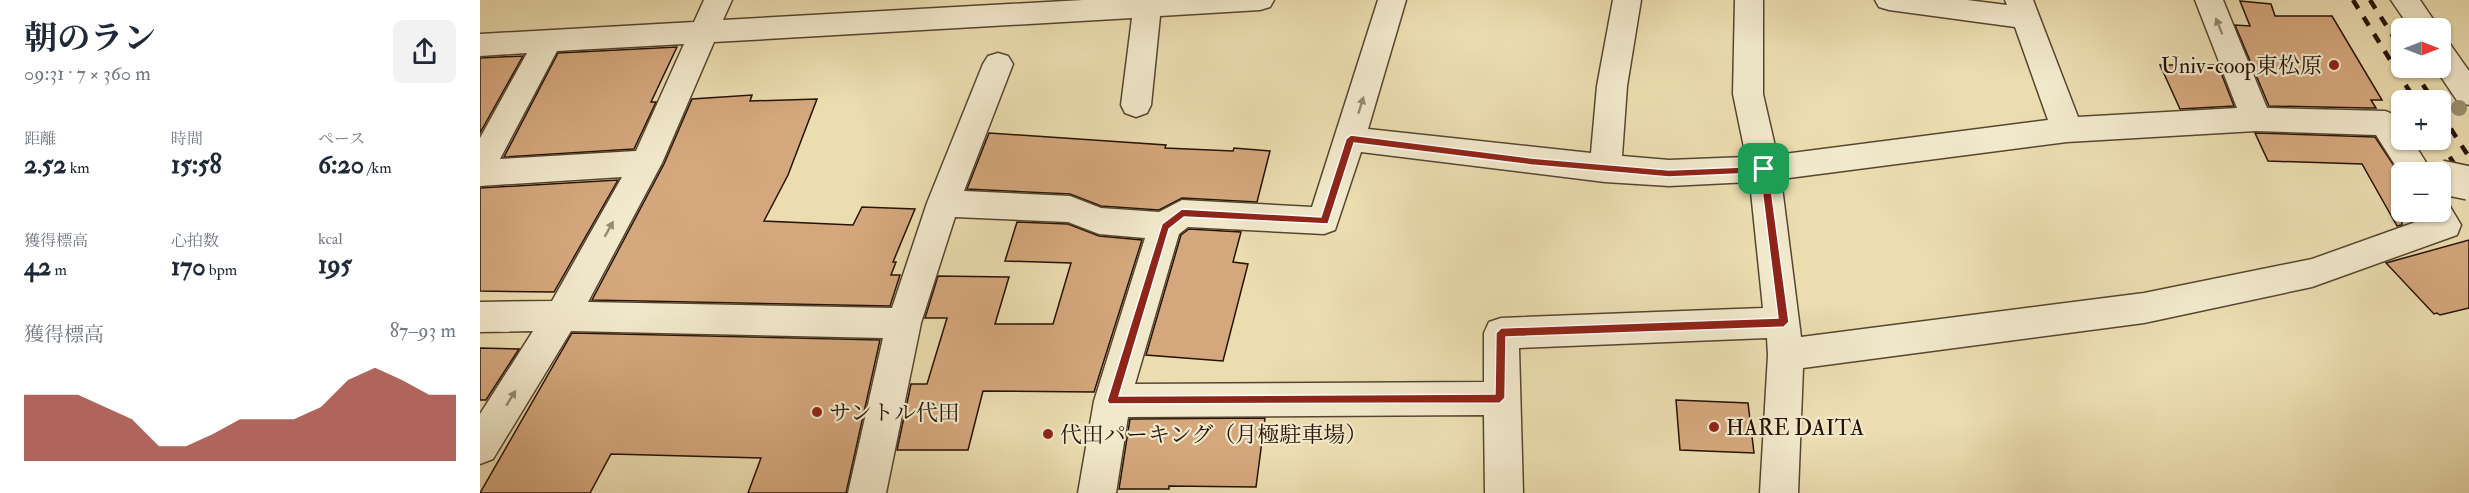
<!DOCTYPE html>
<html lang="ja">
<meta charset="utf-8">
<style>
body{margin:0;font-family:"IM FELL Double Pica","Noto Serif JP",serif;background:#f2f2f3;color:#1f2937;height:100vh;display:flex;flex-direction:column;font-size:22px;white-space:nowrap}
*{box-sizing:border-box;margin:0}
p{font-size:20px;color:#747a83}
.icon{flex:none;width:33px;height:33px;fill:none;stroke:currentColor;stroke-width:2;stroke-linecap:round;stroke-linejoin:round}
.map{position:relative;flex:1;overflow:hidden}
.panel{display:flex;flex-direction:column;background:#fff;width:480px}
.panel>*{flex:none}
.needle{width:39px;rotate:90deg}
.tools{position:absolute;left:1911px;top:18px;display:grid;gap:12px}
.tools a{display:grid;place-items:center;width:60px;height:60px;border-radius:9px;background:#fff;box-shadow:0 2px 4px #0004;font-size:30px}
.pin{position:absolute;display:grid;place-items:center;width:51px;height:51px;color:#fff;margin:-26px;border-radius:12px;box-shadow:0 3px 9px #0006}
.round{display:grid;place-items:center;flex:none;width:63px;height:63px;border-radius:9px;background:#f2f2f3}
.headline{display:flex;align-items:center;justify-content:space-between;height:102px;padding:0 24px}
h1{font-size:33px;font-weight:700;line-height:45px}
.metrics{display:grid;grid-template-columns:repeat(3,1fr);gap:9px;height:102px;padding:6px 24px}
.metrics div{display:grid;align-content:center}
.metrics b{font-size:26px;font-weight:700}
.metrics small{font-size:16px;font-weight:400}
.metrics p{font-size:16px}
.chart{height:168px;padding:12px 24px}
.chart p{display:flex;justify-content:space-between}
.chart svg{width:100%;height:108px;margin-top:6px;fill:#8f2418;opacity:.7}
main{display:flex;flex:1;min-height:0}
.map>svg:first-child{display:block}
.building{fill:#d5a77d;stroke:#251304;stroke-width:1.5}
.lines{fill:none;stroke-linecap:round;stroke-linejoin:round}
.minor-casing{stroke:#56462f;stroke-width:3}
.minor{fill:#f2e9cc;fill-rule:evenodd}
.rail{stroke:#251304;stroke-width:4.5;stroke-dasharray:10 10;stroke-linecap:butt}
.minor-bridge-casing{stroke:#56462f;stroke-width:36;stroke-linecap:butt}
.minor-bridge{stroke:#f2e9cc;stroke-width:33}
.tree{fill:#9a8f6c}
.oneway{fill:#968972}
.route{fill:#8f2418;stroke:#fff;stroke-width:1.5;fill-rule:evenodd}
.poi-dot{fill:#8f2418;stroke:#f2e9cc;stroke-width:2}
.labels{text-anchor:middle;stroke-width:4.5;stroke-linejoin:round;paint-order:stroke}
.poi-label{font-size:22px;fill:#251304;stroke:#f2e9cc;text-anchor:start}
</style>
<main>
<section class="panel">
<div class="headline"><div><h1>朝のラン</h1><p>09:31 · 7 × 360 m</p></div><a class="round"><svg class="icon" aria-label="share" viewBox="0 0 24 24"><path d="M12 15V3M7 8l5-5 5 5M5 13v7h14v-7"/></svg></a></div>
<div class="metrics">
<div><p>距離</p><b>2.52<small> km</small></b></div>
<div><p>時間</p><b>15:58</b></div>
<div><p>ペース</p><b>6:20<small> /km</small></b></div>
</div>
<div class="metrics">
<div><p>獲得標高</p><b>42<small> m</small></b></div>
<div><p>心拍数</p><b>170<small> bpm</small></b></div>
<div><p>kcal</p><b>195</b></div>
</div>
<div class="chart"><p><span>獲得標高</span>87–93 m</p>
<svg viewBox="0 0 160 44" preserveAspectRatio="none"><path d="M0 44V17L10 17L20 17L30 22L40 27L50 38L60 38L70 33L80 27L90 27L100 27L110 22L120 11L130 6L140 11L150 17L160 17V44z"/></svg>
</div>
</section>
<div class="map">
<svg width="1989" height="493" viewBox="0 0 1989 493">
<rect width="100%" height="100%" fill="#ebddb0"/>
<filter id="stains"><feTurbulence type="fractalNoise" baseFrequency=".00333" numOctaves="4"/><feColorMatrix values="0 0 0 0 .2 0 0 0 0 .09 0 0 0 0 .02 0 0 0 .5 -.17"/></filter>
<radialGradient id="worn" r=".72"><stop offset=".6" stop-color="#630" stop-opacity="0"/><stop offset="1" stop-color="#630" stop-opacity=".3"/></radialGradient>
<!-- building -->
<g class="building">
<path d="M1760,1L1791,4L1795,16H1852L1902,100H1891L1896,108H1889L1789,106L1755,25L1770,26Z"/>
<path d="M197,47L171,102H176L154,149L24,157L78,53Z"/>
<path d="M43,56L0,133V58Z"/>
<path d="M1680,65H1738L1754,106L1700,109Z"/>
<path d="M272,95L270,101L337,99L308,175L284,221L373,225L382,207L435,209L413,262H416L411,275H420L410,306L112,300L184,164L212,99Z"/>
<path d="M509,133L686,145L685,148L753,151L754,148L790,151L777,202L702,198L679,210L621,206L590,194L487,189Z"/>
<path d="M1775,133L1895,137L1922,178V225L1917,226L1882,164L1788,161Z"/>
<path d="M138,180L74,292L0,291V188Z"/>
<path d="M537,222L588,224L619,236L662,240L614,392L503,391L488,450H417L431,384H447L467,318H445L458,276L529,277L515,324H573L591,263L525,261Z"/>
<path d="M709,229L761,232L753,262L768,264L743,361L666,355L701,235Z"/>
<path d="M1989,240V308L1960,315L1957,313L1954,314L1906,263Z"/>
<path d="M92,333L400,340L366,493H268L281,458L131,454L110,493H0Z"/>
<path d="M0,348L39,349L6,400H0Z"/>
<path d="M1196,400L1268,403L1274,453L1200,450Z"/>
<path d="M785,418L776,487L689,486V489H639L650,419Z"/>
</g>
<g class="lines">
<defs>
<g id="minor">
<path d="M224,0H252L243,20L603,0H794L790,7L780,10L680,16L671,105L667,113L656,117L645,113L641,105L652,18L234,42L182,163L108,302L412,308L447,203L503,64L508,56L518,53L528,56L533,64L484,191L590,196L621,208L679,212L702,200L832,207L898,0H926L888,129L1111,153L1117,86L1133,0H1161L1147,86L1142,156L1189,160L1266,157L1253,94L1255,0H1283V94L1297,155L1568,120L1535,27L1409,10L1399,7L1395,0H1487L1527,5L1525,0H1553L1598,117L1757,108L1715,0H1743L1787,108L1905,111C1921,116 1922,124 1922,140H1932L1952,172H1922V176L1896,135L1776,131L1587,142L1301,179L1321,337L1664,293L1832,259L1944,219L1941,212H1960V200L1968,203L1981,225L1977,235L1832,287L1664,323L1323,368L1318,493H1280L1288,355L1287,338L1039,348L1043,493H1005L1004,415L648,417L636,493H598L614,401L665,238L619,234L588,222L475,217L441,323L406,493H368L403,338L91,331L13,459L0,464V414L53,331L0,332V302L72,301L142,177L0,186V138L47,53L0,56V34L214,22ZM204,44L156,151L20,159L77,51ZM881,152L1125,182L1189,186L1270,182L1283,308L1021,318L1009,322L1004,333V382L655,384L699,234L708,227L844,234L855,230Z"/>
<path d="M1911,0H1940L1959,28H1930Z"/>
<path d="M1960,41L1970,44L1989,71V105L1978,102L1955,68H1960Z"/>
</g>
</defs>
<!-- minor casing -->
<use href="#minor" class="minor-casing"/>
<!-- minor -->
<use href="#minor" class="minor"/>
<!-- rail -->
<g class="rail">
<path d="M1873,0L1935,100"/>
<path d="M1890,0L1922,50"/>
<path d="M1932,68L1953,100"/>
<path d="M1960,112L1989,157"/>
<path d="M1959,140L1989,187"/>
</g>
<defs>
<path id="minor-bridge" d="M1960,177L1989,183"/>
</defs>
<!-- minor-bridge casing -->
<use href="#minor-bridge" class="minor-bridge-casing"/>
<!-- minor-bridge -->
<use href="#minor-bridge" class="minor-bridge"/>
</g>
<!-- trees -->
<circle class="tree" cx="1979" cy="108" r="8"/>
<!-- one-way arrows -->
<defs><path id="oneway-solid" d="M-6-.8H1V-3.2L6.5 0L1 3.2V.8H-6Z" transform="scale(1.5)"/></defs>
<g class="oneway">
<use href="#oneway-solid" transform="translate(1739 26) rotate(-112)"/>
<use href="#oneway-solid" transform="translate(881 105) rotate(-73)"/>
<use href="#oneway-solid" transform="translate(129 229) rotate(-61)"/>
<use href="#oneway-solid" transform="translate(31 398) rotate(-58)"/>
</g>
<!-- route -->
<path class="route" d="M871,135L1051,158L1189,170L1288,166L1309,322L1304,327L1026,337L1025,398L1020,403L629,404L627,401L682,224L702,209L841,217L866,139ZM874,143L1051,165L1189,177L1280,173L1298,318L1021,328L1016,333L1015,394L639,396L689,229L704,217L848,224Z"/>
<!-- markers -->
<g class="poi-dot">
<circle cx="1854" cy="65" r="6"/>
<circle cx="337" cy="412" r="6"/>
<circle cx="1234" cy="427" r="6"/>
<circle cx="568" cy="434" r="6"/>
</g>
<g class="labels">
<!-- poi labels -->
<g class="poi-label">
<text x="1842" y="73" text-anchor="end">Univ-coop東松原</text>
<text x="349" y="420">サントル代田</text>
<text x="1246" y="435">HARE DAITA</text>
<text x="580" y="442">代田パーキング（月極駐車場）</text>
</g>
</g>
<rect width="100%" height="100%" filter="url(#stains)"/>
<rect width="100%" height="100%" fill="url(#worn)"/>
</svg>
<div class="tools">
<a><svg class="needle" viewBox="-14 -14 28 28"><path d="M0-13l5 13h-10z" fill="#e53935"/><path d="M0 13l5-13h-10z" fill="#747a83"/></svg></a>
<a>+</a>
<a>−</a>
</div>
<div class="pin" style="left:1284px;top:169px;background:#1e9e55"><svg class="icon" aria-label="arrive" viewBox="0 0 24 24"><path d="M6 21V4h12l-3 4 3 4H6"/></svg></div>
</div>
</main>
